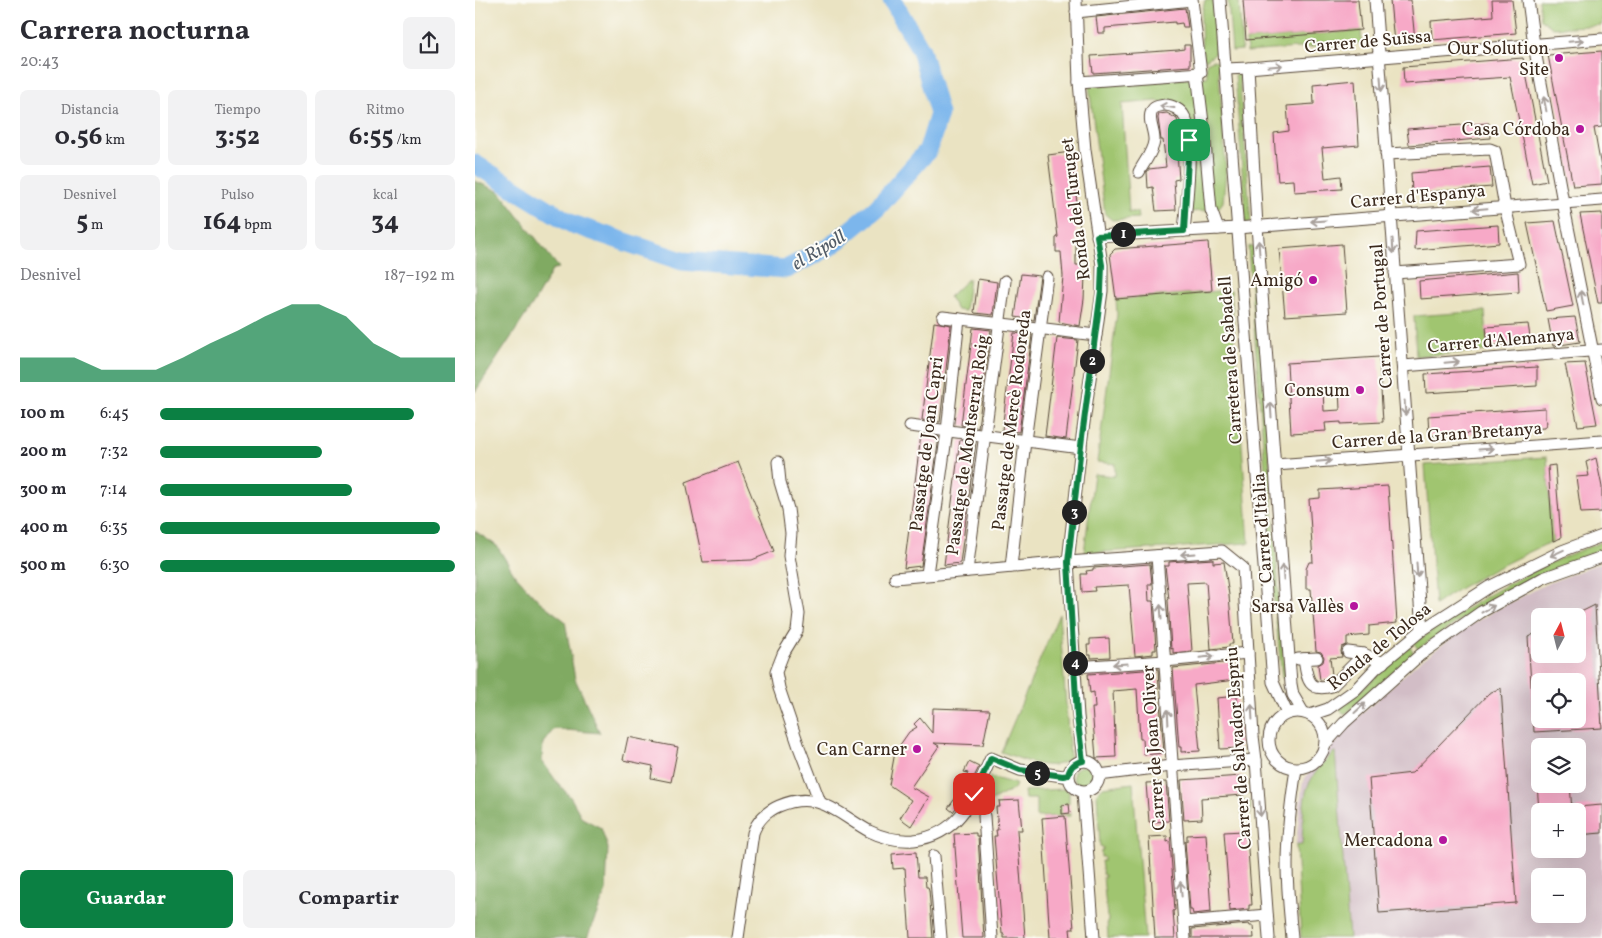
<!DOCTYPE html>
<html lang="es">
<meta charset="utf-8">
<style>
body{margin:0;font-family:Vollkorn,serif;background:#f2f2f3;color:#2b2b33;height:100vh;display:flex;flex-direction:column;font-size:19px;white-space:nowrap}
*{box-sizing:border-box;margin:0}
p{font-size:16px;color:#7c7c81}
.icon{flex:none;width:28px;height:28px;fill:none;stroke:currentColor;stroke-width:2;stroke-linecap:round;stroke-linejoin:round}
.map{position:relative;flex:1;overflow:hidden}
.details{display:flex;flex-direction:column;background:#fff;width:475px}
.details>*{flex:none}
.needle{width:32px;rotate:7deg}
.tools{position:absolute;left:1056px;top:608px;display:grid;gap:10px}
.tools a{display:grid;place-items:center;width:55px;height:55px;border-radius:8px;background:#fff;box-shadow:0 5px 20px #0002;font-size:25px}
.pin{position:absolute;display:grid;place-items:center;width:42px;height:42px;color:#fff;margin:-21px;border-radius:10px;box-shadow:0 2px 8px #0006}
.km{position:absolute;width:25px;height:25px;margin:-12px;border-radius:50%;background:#222;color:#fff;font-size:14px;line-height:25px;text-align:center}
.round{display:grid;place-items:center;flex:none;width:52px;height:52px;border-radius:8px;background:#f2f2f3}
.head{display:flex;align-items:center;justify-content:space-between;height:85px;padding:0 20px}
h1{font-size:28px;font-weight:700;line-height:38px}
.figures{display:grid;grid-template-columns:repeat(3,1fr);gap:8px;height:85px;padding:5px 20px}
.figures div{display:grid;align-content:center;border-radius:8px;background:#f2f2f3;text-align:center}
.figures b{font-size:25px;font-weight:700}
.figures small{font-size:14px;font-weight:400}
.figures p{font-size:14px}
.chart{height:140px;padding:10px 20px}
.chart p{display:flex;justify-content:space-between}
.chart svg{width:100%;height:90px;margin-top:5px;fill:#0b8043;opacity:.7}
.button{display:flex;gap:10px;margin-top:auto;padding:10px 20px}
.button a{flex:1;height:58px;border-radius:8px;background:#0b8043;color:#fff;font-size:20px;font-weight:700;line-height:58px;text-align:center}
.button a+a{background:#f2f2f3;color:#2b2b33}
ul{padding:0 20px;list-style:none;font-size:16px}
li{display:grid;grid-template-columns:80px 60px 1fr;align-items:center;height:38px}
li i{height:12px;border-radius:6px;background:#0b8043}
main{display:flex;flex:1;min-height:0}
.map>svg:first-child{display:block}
.industrial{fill:#d2bdc6;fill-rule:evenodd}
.green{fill:#a0c56f;stroke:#6e7846}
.forest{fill:#80aa62;stroke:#5e6a40}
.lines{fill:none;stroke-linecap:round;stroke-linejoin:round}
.river{stroke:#7bb6ec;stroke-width:19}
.building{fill:#f7a9c7;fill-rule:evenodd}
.minor-casing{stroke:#554637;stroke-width:13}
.minor{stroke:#fff;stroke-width:11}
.oneway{stroke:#a79f9a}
.route-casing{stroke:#fff;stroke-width:10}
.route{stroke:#0b8043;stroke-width:6}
.poi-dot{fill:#b5179e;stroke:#fdfcf7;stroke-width:2}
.labels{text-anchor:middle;stroke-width:4;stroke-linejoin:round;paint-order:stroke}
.street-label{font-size:18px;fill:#3b2a1e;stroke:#fdfcf7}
.poi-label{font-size:18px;fill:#3b2a1e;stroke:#fdfcf7;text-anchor:end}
.water-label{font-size:19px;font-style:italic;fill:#515b66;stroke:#fdfcf7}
</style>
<main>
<section class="details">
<div class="head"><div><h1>Carrera nocturna</h1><p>20:43</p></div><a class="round"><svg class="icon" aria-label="share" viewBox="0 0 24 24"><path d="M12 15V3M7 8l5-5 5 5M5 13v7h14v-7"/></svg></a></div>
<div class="figures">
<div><p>Distancia</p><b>0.56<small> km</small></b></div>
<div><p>Tiempo</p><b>3:52</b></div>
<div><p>Ritmo</p><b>6:55<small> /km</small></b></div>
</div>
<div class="figures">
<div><p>Desnivel</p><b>5<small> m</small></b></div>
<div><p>Pulso</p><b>164<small> bpm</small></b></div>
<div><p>kcal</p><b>34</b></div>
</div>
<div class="chart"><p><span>Desnivel</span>187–192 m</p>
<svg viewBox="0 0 160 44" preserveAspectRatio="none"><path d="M0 44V32L10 32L20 32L30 38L40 38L50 38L60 32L70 25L80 19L90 12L100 6L110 6L120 12L130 25L140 32L150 32L160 32V44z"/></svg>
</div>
<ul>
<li><b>100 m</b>6:45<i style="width:86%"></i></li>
<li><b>200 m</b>7:32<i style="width:55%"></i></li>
<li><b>300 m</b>7:14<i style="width:65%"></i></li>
<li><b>400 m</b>6:35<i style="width:95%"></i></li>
<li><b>500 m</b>6:30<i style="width:100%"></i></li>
</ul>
<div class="button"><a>Guardar</a><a>Compartir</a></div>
</section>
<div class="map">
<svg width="1127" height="938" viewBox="0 0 1127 938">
<rect width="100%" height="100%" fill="#fdfcf7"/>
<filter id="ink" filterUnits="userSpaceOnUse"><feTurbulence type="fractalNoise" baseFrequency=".02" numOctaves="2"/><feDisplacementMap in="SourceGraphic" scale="10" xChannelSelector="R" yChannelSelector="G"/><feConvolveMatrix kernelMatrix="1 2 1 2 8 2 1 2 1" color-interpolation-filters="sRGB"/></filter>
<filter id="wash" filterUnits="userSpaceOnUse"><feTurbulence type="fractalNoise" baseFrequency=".0096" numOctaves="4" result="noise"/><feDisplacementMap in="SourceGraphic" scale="20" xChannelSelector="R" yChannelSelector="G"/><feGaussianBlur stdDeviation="1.12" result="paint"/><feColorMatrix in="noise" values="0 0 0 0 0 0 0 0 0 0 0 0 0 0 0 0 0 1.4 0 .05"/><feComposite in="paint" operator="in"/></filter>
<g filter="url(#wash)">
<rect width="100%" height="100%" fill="#eae3c2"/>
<!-- industrial -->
<path class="industrial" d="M1127,562V938H828L821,843L827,787L829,779L835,771L879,721L940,665L989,629L1019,611L1069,585ZM1065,616H1102V654H1065ZM1065,681H1102V719H1065ZM1065,746H1102V784H1065ZM1065,811H1102V849H1065ZM1065,876H1102V914H1065Z"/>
<!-- green -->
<g class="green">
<path d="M730,0H738L743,51L731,60L727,57L726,18Z"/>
<path d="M753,0H764L767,50L757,51Z"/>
<path d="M1064,0H1127V25L1078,28L1066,19Z"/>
<path d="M886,30L887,43L772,52L771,40Z"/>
<path d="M738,60L743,61L751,171L748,202L742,210L714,212L713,115L682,101L647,104L654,212H662L663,218L637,220L630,214L614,85L732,77L731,63Z"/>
<path d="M760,74H764L776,223L771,224Z"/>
<path d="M779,246L810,677L807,678L794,552L796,549L773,247Z"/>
<path d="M494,278L490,311L482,310L474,297Z"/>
<path d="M756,290L774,543L609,553L619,474L640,476V464L622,462L642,314L641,299Z"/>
<path d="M1010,311L1013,351L941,356L939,316Z"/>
<path d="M1072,457L1078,541C1037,560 996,579 960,605L950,465Z"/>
<path d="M1127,542V551C1104,556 1080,568 1059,579C1018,599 980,622 943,649L939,643C1002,600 1055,568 1127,542Z"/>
<path d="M584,614L595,758C577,775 546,758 526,752Z"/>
<path d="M935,647L939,653L870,714H868L865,709Z"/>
<path d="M860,751L874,938H826L821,845H827C828,829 827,794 835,782C841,770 851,760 860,751Z"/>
<circle cx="608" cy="776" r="10"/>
<path d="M515,777L541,784L539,789L516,801L504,803L503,802Z"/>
<path d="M658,783L670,938H633L632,921H633V918L632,917L628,877H630V875H628L626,861H629V857H626V850H628V847L625,846L622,793L628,787Z"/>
<path d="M590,789L594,792V804L587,805V813H595V816L561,817V799H550L549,791Z"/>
<path d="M767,801H775L776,814H767Z"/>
</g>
<!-- forest -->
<g class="forest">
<path d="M0,181L25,192L84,268L78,269L58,304L0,392Z"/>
<path d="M0,531L22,546L40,575L64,601L90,621L100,679L125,733L79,729L68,743L67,761L82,782L96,798L107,818L126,828L133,848L131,891L112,938H0Z"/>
</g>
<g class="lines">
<!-- river -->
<path class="river" d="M0,164L97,224L207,261L311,269L356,246L402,208L453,150L464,114L446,50L417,0"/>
</g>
<g id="blocks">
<!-- building -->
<g class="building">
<path d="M768,0H883L886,30L771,40Z"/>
<path d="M915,0H936L940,41L919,43Z"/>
<path d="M1017,0H1037L1041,33L957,40L956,21L1018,16Z"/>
<path d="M710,8L713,27H708L707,23L700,24V22L630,28V33H623L621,17Z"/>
<path d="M709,45H715V66L618,73L616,56L703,50L709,49Z"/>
<path d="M1127,51V127L1119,128L1127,173V184L1098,186L1073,55Z"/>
<path d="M1048,58L1072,181L1057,184L1035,77L929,84L928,67Z"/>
<path d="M880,80L884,145L847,148L850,178L866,176L867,189L819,192L818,180L803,181L800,150L799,133L814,131L812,106L839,104L838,84Z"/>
<path d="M692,113L702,119L706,138L701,140L704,179L699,180L701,210L681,211L678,187L673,188L672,172L674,169L691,167L688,140H686L683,118L684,114Z"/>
<path d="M1014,123L1015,138L934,145L932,129Z"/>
<path d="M596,152L605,228H601V265H609L610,276L609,299L605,326L584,322L588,276L586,252H581V238L583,237L573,155Z"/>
<path d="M1015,167L1017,187L937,193L936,173Z"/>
<path d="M1127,213V303H1123L1105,214Z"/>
<path d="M1080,221L1098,306L1071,311L1052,223Z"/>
<path d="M1023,225L1024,243L940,250L941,231Z"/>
<path d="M733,242L737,291L641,299L635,254L640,249Z"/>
<path d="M867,244L872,312L810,316L804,249Z"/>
<path d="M1043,272L1044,292L945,299L944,281Z"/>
<path d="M546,274L565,276L559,320L540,317Z"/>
<path d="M503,279L522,282L518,315L500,313L499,312Z"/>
<path d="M1100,317L1105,342L1078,346L1073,319Z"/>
<path d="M459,322L476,325L465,422L447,420Z"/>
<path d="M1053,324L1056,343L1013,346L1011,327Z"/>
<path d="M498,328L516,330L503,427L486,425Z"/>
<path d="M539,333L557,335L544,432L527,430Z"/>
<path d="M582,338L603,340L591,439L570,436Z"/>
<path d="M904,357L908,422L866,424V422L850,423L851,431L816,433L812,363ZM864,388L865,410L849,411L848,389Z"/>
<path d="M1110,363L1122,424L1103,426L1090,364Z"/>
<path d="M1062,367V386L951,393L950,374Z"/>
<path d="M1070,408V419L1072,422L1069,428L954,436L953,416Z"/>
<path d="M446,435L464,437L446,566L429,568Z"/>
<path d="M485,440L501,442L485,563L469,565Z"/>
<path d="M1121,458L1127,487V512L1106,513L1101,477L1114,476L1111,462Z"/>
<path d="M263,462L299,551L277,560L228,562L211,482Z"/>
<path d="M1080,465L1086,538L1078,541L1073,466Z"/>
<path d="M913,486L922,623L894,626V635L872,637V645L867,647L866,651L867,657L855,658L857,675L853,679L845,680L843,665L848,662L849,657L846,652L841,651L836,589H831V569L834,562H838L834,499L845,498V490Z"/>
<path d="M738,559V563L749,562L754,595L758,644H754V647L736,649L731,582L712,583L717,651L698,653V648L696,649L693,600L694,599L690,566H694V562Z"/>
<path d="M675,564L677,584H673L674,601H678L681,650H678V654L660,656L654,585L619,587L620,591L607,592L606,574H612L611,571L618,570V568Z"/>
<path d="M1120,605L1127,728L1059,732L1053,637L1065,631V654H1102V614ZM1065,681H1102V719H1065Z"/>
<path d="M634,638L635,657L616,658V655H613L612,645H615V639Z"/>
<path d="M759,662L760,680L719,685L725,751L706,752V747H704L698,668Z"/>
<path d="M683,669L684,688H681L682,703H685L689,753L669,755L668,739H665L662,689L638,691L641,757L621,758L617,708H620L619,692L615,693L613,674Z"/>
<path d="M1026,688L1041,903L904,913L894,778L937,773L1014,693Z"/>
<path d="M762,696L765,748L745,749L742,698Z"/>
<path d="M458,708L515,710L508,745L459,743L464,746L436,787L454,797L436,826L425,818L436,800L414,785L420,752L434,732L442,727L439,724L445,718L457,733Z"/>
<path d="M153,737L203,747L196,782L176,778L178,766L148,760Z"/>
<path d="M494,762L504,767L490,795L478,812L473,808L482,796L493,773L489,772Z"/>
<path d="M767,776L769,795L726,798L727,819L709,820L706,780Z"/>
<path d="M691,782L694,821L674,822L671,783Z"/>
<path d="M1062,784H1095L1097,811H1064Z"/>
<path d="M544,800L547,830H542L550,938H529V934H527L519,836H522L521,830H523L521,807H525L524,801Z"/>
<path d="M594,804L595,813L587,814V805Z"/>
<path d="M1127,805V833L1102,835V807Z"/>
<path d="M590,816L599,929H595L596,938H575L567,818Z"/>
<path d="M768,831L769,837L772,836L777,905H774V909L755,911L749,832Z"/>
<path d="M501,833V836H503L509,938H487L479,834Z"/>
<path d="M731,834L736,912L718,914L717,910H715L710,841H712V835Z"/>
<path d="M692,836V842L695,841L700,910L698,911L700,938H680L674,837Z"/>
<path d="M441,852L443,877H450L451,887H453L454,890L458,938H435L430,868L418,869L417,854Z"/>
<path d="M774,924L775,926H778L779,938H717V929Z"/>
</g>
</g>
</g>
<g filter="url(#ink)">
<use href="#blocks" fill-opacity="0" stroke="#554637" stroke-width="1"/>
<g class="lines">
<defs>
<g id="minor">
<path d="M601,0L604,82L610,150L627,265V291L607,437L593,562L603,716L608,761"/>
<path d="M745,0L798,682L812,713"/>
<path d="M900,0L947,630"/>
<path d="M1053,0L1059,45L1088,202L1127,398"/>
<path d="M601,12L717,0"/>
<path d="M773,68L782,226L816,684L818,695L828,712"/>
<path d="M751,69L773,68L1127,39"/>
<path d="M722,73L729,131"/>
<path d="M604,82L726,73L717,0"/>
<path d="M716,139L723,140L729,131L736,210L743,229"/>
<path d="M911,154L1015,149L1020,151L1030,207L1044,264L920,273"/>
<path d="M664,172C669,162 678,152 679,141C680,132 672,119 677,111C679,106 685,106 690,105C697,105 706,110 709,116C720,131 711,210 709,231"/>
<path d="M622,236L762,228L1127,200"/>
<path d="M468,317L621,335"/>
<path d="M928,366L1127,350"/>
<path d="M435,426L606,448"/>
<path d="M303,462L305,482L313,509L316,533L314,556L324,614L322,631L308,654L301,672L304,688L324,747L345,802"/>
<path d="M800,465L1127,441"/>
<path d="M682,556L710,938"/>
<path d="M536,567L550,441L572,277"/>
<path d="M492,571L530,281"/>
<path d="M452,574L472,431L484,319"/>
<path d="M420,578L593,562L747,551L768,568L778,736L781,760L794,938"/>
<path d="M873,652L889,654L908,663"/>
<path d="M823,659L842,658"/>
<path d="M829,659C832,678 833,693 857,686L889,654"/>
<path d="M600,667L690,661L773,653"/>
<circle cx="822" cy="740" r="28"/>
<path d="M835,715L853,709L880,690L901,668L947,630L1014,587L1087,551L1127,536"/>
<path d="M851,743L869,723L945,655L1006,612L1068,578L1127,557"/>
<circle cx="609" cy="776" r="15"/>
<path d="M624,775L696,766L781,760"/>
<path d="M608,792L619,938"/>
<path d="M509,816L517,938"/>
<path d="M459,856L466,938"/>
<path d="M709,922L792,915"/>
<path d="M263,938L278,833C282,821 292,811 304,806C343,789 363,814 394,831C408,838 424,841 439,840C486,835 499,795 516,758L545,770L588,776L593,775"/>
<path d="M817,938C815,914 812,889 812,865C812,832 816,801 821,769"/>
</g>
</defs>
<!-- minor casing -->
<use href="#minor" class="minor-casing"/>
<!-- minor -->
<use href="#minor" class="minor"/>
</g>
<!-- one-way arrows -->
<defs><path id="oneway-shaft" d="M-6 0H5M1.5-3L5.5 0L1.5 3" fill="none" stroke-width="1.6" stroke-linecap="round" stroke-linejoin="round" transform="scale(1.25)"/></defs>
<g class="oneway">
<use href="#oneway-shaft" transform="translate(1101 41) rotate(-5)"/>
<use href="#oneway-shaft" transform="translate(800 66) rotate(-5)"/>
<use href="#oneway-shaft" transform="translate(906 84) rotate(86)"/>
<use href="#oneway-shaft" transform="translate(1070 104) rotate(-101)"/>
<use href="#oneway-shaft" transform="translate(692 107) rotate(-172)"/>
<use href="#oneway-shaft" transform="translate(1005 209) rotate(175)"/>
<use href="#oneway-shaft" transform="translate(843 221) rotate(176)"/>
<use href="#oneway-shaft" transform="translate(918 246) rotate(86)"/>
<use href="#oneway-shaft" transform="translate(784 248) rotate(-94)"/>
<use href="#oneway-shaft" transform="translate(1107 298) rotate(-101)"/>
<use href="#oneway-shaft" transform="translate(977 362) rotate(-5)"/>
<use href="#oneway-shaft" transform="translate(930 408) rotate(87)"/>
<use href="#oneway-shaft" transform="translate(796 410) rotate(-94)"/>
<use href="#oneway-shaft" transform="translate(1011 449) rotate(-4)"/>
<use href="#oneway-shaft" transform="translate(849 461) rotate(-5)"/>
<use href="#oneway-shaft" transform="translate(1082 553) rotate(155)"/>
<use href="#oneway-shaft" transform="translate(713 554) rotate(176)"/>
<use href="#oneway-shaft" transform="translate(942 570) rotate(86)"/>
<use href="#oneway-shaft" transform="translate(808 572) rotate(-94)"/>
<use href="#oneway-shaft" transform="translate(1013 609) rotate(-29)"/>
<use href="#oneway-shaft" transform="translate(686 612) rotate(-94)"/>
<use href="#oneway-shaft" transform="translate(732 657) rotate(-6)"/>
<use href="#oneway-shaft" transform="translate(645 664) rotate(176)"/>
<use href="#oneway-shaft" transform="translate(885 708) rotate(-42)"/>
<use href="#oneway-shaft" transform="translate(777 712) rotate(-93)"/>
<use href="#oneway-shaft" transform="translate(693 717) rotate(-93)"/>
<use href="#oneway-shaft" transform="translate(785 809) rotate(86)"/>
<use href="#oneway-shaft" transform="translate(706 889) rotate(-95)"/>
</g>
</g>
<g class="lines" filter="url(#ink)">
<defs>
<path id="route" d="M499,794L516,758L545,770L588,776L593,775C595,767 600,762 608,761L602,716L593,562L607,437L626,291L627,265L622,236L709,231L714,140"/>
</defs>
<!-- route casing -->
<use href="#route" class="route-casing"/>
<!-- route -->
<use href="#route" class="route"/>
</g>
<!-- markers -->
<g class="poi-dot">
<circle cx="1084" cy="58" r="5"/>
<circle cx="1105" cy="129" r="5"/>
<circle cx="838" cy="280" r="5"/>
<circle cx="885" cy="390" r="5"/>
<circle cx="879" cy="606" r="5"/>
<circle cx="442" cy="749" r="5"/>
<circle cx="968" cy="840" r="5"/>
</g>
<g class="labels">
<!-- street labels -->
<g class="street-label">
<text transform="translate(893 41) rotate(-5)" y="6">Carrer de Suïssa</text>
<text transform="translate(943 196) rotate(-5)" y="6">Carrer d'Espanya</text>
<text transform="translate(600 209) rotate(-97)" y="6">Ronda del Turuget</text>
<text transform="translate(906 316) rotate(-94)" y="6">Carrer de Portugal</text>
<text transform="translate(1026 340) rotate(-5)" y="6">Carrer d'Alemanya</text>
<text transform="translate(755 360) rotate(-94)" y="6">Carretera de Sabadell</text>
<text transform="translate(536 420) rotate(-83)" y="6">Passatge de Mercè Rodoreda</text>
<text transform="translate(962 435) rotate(-4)" y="6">Carrer de la Gran Bretanya</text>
<text transform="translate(451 444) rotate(-83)" y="6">Passatge de Joan Capri</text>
<text transform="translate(492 445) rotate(-82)" y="6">Passatge de Montserrat Roig</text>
<text transform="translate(787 528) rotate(-94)" y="6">Carrer d'Itàlia</text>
<text transform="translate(904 646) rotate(-39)" y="6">Ronda de Tolosa</text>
<text transform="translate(678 748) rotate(-94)" y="6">Carrer de Joan Oliver</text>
<text transform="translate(763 748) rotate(-94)" y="6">Carrer de Salvador Espriu</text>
</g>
<!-- poi labels -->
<g class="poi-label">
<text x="1074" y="54">Our Solution<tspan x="1074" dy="21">Site</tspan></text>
<text x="1095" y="135">Casa Córdoba</text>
<text x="828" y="286">Amigó</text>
<text x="875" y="396">Consum</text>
<text x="869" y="612">Sarsa Vallès</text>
<text x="432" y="755">Can Carner</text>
<text x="958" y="846">Mercadona</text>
</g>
<!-- water labels -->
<g class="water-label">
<text transform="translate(343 249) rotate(-31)" y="7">el Ripoll</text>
</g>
</g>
</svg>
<div class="tools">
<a><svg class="needle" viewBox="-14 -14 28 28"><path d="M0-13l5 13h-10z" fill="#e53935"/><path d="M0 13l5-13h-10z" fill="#7c7c81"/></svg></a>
<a><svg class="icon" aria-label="locate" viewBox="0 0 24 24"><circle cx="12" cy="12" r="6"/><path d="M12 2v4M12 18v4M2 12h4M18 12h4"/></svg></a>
<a><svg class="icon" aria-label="layers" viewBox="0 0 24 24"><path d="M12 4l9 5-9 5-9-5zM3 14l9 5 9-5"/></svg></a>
<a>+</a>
<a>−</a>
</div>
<div class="pin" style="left:714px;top:140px;background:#1e9e55"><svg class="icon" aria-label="arrive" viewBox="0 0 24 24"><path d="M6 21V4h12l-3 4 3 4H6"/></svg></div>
<div class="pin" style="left:499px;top:794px;background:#d93025"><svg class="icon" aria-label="check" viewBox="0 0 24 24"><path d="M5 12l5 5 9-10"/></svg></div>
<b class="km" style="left:648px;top:234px">1</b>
<b class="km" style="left:617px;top:361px">2</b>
<b class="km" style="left:599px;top:512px">3</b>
<b class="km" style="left:600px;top:663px">4</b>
<b class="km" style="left:562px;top:773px">5</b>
</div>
</main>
